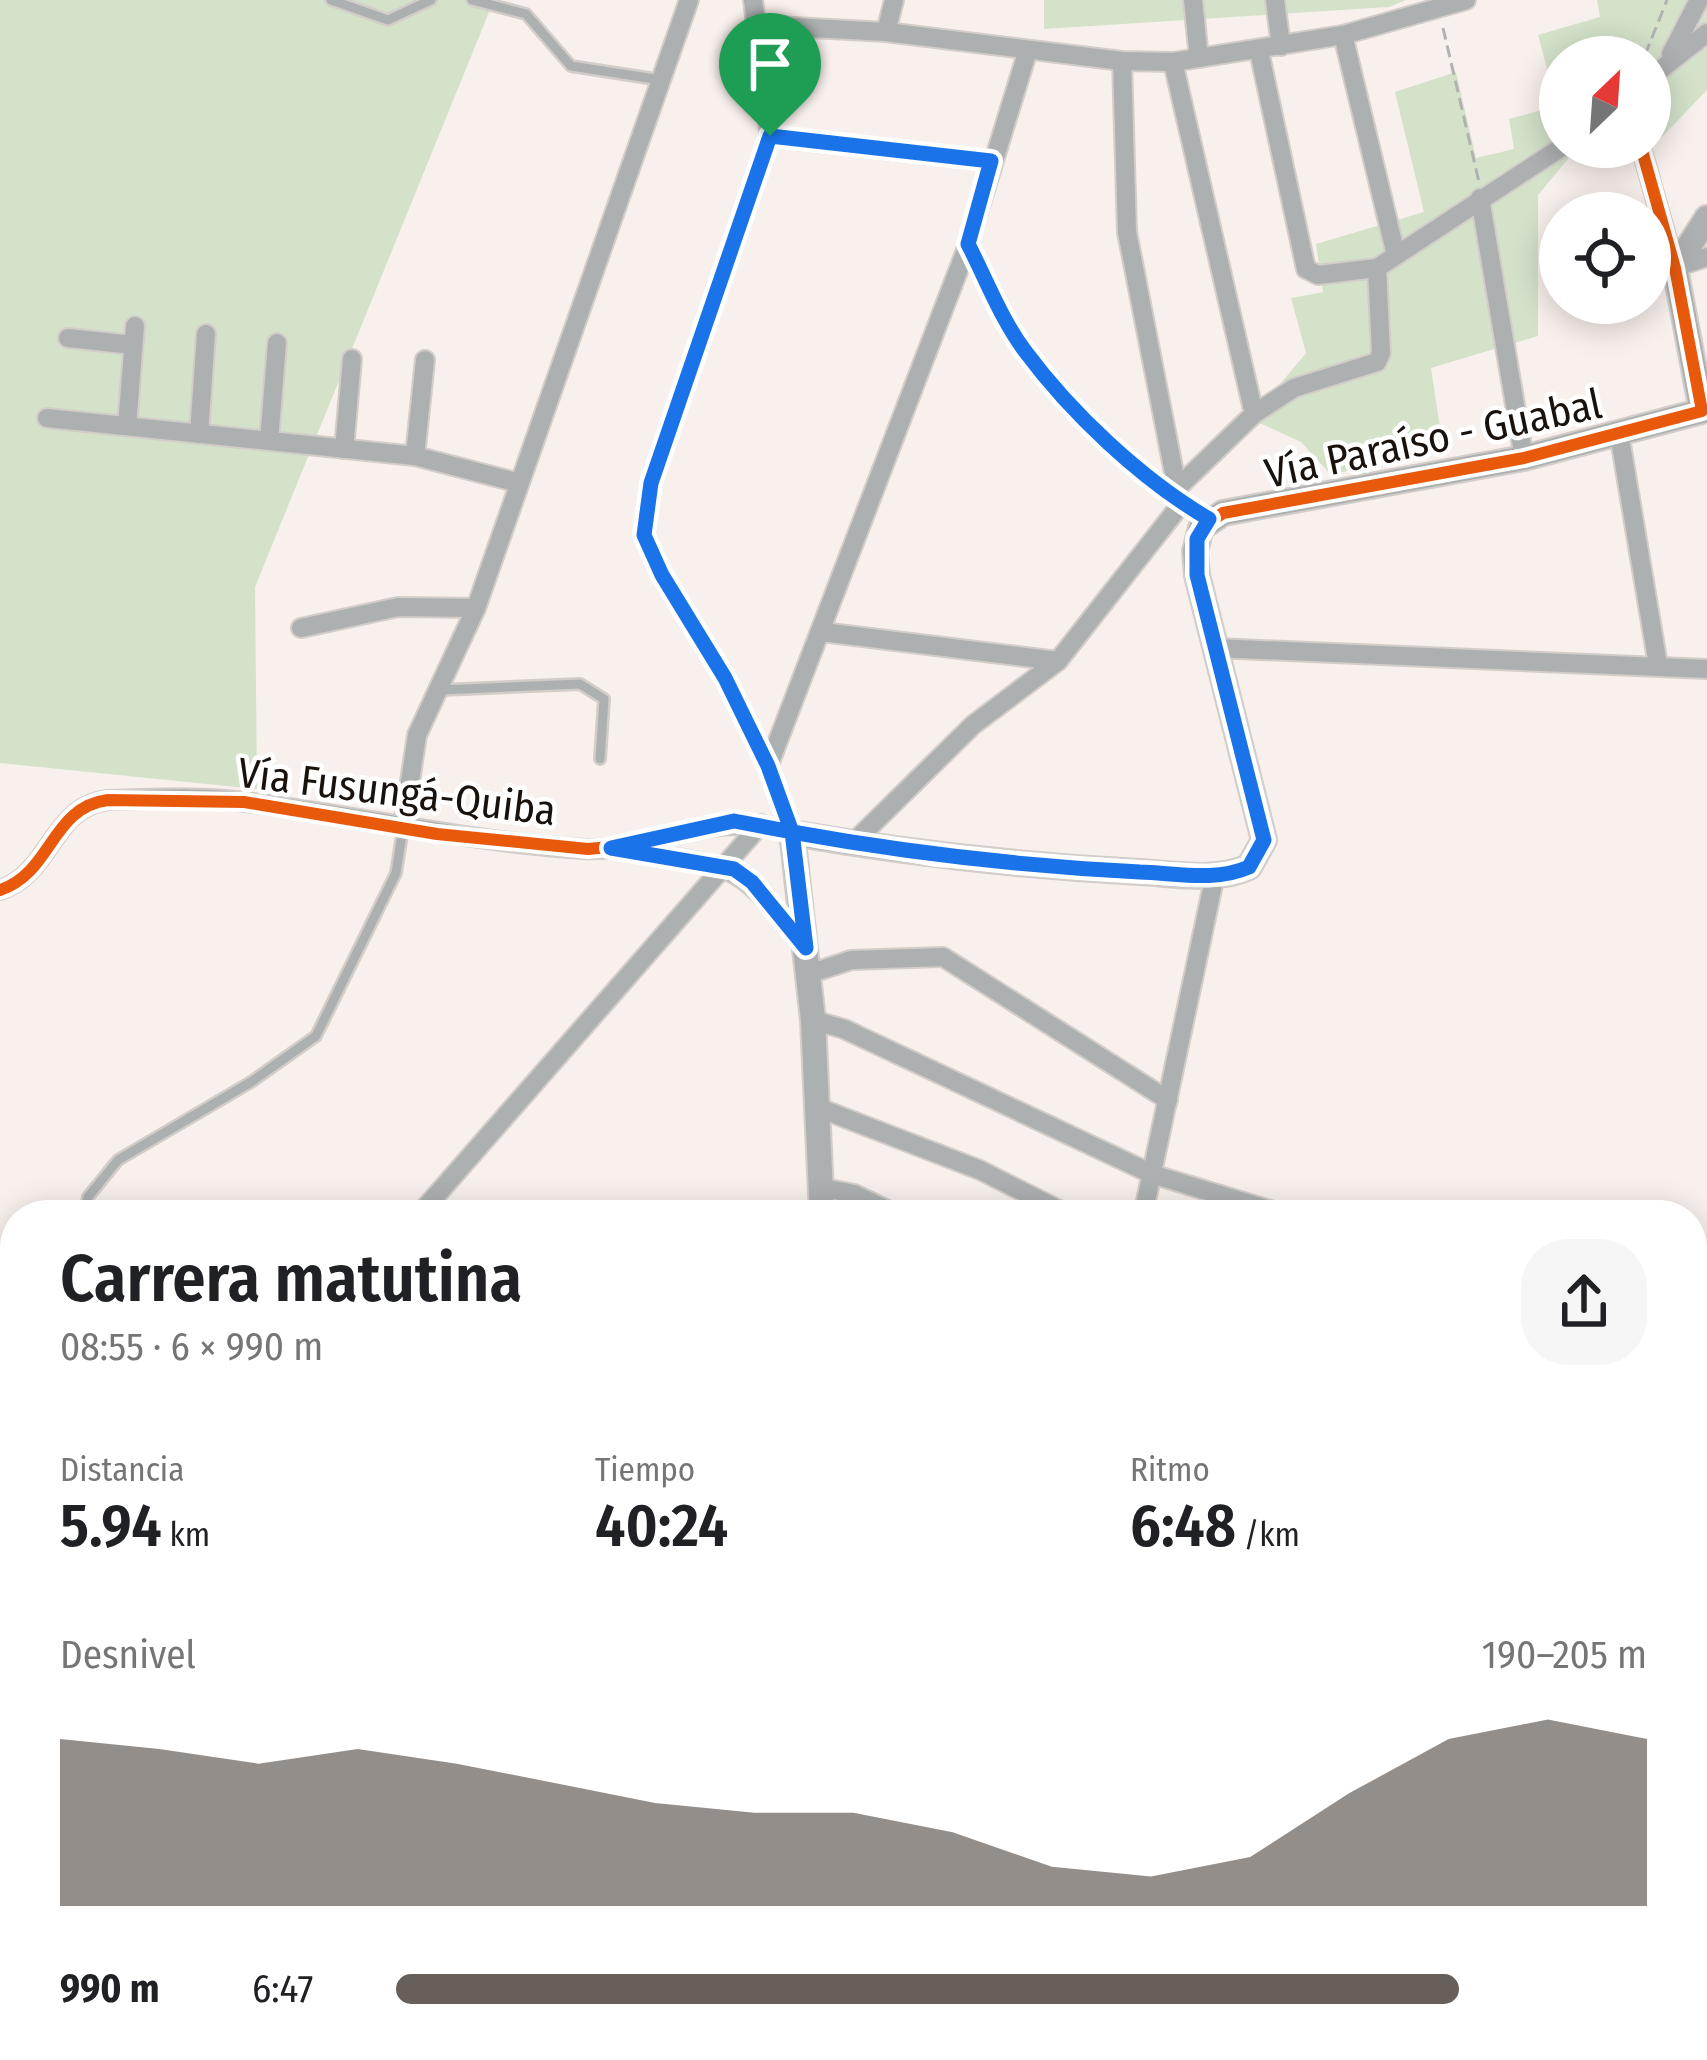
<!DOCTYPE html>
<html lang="es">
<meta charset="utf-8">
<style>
body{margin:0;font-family:"Fira Sans Condensed",sans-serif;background:#f6f6f6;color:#202124;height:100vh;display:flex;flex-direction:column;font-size:45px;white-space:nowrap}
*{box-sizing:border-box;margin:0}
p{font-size:39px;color:#757577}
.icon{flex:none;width:66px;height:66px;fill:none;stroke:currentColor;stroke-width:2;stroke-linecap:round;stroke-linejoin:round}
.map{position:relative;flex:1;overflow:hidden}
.panel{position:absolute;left:0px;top:1200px;width:1707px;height:861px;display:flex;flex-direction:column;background:#fff;border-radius:48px 48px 0 0;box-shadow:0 6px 30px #0003}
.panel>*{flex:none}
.needle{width:78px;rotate:25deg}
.controls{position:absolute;left:1539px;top:36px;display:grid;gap:24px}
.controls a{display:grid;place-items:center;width:132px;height:132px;border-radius:50%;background:#fff;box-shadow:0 6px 30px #0003;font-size:60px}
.pin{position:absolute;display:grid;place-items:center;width:102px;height:102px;color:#fff;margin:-123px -51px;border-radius:50% 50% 50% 0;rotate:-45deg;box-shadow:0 0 12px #0007}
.pin .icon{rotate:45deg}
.round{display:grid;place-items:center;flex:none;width:126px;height:126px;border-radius:48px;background:#f6f6f6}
.headline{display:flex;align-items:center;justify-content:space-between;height:204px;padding:0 60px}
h1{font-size:66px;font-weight:600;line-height:90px}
.metrics{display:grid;grid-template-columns:repeat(3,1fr);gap:18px;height:204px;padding:12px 60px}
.metrics div{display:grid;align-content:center}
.metrics b{font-size:60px;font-weight:600}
.metrics small{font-size:33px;font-weight:400}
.metrics p{font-size:33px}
.chart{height:336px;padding:24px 60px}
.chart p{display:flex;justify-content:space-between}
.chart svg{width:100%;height:216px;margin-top:12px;fill:#675f5a;opacity:.7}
ul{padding:0 60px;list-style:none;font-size:39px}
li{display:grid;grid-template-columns:192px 144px 1fr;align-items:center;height:90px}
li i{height:30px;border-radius:15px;background:#675f5a}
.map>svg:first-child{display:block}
.green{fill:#d4e2ca}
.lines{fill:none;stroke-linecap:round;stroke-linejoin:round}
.service-casing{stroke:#d3cdc9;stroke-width:14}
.minor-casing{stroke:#d3cdc9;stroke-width:22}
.tertiary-casing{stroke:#d3cdc9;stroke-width:28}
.path{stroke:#b2b2b0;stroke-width:3;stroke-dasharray:12 6;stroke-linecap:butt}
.service{stroke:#adb0b0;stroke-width:9}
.minor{stroke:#adb0b0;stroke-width:18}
.tertiary{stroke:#adb0b0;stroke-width:24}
.cycleway-casing{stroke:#fff;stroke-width:20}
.cycleway{stroke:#e8590c;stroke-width:12}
.route-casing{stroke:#fff;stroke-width:24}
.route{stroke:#1a73e8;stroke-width:15}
.labels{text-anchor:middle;stroke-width:9;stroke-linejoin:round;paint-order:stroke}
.street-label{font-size:42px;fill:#19110c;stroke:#fff}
</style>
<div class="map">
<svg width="1707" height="2060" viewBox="0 0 1707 2060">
<rect width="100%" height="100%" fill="#f8f0ec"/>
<!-- green -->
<g class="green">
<path d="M0,0H494L255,587L257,789L0,763Z"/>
<path d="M1044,0H1406L1389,7L1044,29Z"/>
<path d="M1597,0H1707V90L1657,142L1650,120V57H1560V147H1578L1538,195V336L1431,368L1443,448L1331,475L1301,442L1251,419L1306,353L1291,298L1323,292L1316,244L1424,212L1395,92L1456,72L1476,158L1514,149L1509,119L1557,106L1538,35L1600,17Z"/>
</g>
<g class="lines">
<defs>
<g id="service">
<path d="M331,0L388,20L431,0"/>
<path d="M472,0L526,14L571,66L661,80"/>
<path d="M441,690L580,684L604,699L600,759"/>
<path d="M85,1215L88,1197L118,1160L251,1082L316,1036L396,873L403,828"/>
<path d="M0,1606L15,1585"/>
</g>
<g id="minor">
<path d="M753,0L770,137L651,483L645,534L662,575L725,678L768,767L792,833"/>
<path d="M1193,0L1199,58"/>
<path d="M1275,0L1281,46"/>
<path d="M757,25L886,32L1122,61L1173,62L1343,35L1466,0"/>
<path d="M886,32L894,0"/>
<path d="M1343,35L1396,255"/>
<path d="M1259,51L1306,269L1318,275L1377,268"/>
<path d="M1671,54L1699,0"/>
<path d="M1122,61L1127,232L1177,488"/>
<path d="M1173,62L1254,414"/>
<path d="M1650,78L1707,33"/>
<path d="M770,137L991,162"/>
<path d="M1641,147L1675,268"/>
<path d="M1480,198L1524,458"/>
<path d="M968,245C986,279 1001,319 1025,351C1072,413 1142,479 1209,519"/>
<path d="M1650,275L1707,257"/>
<path d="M68,338L133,345"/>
<path d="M47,418L415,456L519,483"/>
<path d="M127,426L135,326"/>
<path d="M1619,433L1658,665"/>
<path d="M199,434L206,334"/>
<path d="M269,441L277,343"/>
<path d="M344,449L352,359"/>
<path d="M415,456L425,360"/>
<path d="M1171,494L1254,414L1294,388L1377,362L1381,353L1377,268L1562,147"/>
<path d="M301,628L398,607L476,608"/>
<path d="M822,632L1058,661"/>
<path d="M1215,648L1707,669"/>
<path d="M768,767L968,245L1028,50"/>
<path d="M403,828L417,735L476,608L689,0"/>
<path d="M853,843L973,725L1058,661L1182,503"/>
<path d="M628,851C736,867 734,859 804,945"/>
<path d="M0,890C52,873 51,807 108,800C154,799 201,796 246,802C359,816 470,842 584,849C663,853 706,807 792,833"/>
<path d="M809,974L851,960L943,957L1168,1100"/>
<path d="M813,1020L844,1029L1152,1174L1286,1215"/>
<path d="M819,1108L980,1170L1069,1215"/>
<path d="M824,1188L854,1194L898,1215"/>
<path d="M419,1215L761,824"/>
<path d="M1143,1215L1215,875"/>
<path d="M1692,1499L1707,1505"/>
<path d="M1692,1582L1707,1587"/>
<path d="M1692,1659L1707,1665"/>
<path d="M1692,1737L1707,1702"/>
<path d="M1692,1748L1707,1754"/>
<path d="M1692,1901L1707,1908"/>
<path d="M929,2046L966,2060"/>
<path d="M1334,2046V2060"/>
<path d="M1364,2046L1398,2060"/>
<path d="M1078,2060L1081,2046"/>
<path d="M1551,2060L1557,2046"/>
<path d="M1697,2060L1707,2051"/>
</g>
<g id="tertiary">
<path d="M822,1215L813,1020L792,833C908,853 1022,866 1140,872C1176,874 1216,882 1249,867L1264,840L1197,575L1195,551L1201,528L1223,513L1524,458L1702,411L1675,268L1707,218"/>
<path d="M856,2060L858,2046"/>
</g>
</defs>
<!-- service casing -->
<use href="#service" class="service-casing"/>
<!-- minor casing -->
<use href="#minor" class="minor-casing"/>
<!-- tertiary casing -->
<use href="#tertiary" class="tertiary-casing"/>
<!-- path -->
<g class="path">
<path d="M1443,28L1479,182"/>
<path d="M1645,55L1667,0"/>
</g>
<!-- service -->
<use href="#service" class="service"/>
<!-- minor -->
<use href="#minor" class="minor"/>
<!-- tertiary -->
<use href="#tertiary" class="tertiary"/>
<defs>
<path id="cycleway" d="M0,890C52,873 51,807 108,800L244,802L437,834L588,849L631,845L734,821L936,857L1215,875L1249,867L1264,840L1197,575L1195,551L1201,528L1223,513L1524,458L1702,411L1675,268L1641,147"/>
</defs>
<!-- cycleway casing -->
<use href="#cycleway" class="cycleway-casing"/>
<!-- cycleway -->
<use href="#cycleway" class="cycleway"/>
</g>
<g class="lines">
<defs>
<path id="route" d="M770,136L651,483L644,535L662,575L725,678L768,766L792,832L734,821L611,848L734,869L752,882L806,948L792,832C908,853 1022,866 1140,872C1175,873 1216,882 1249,867L1264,840L1197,575V539L1209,519C1142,480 1071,413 1025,351C1001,319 986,279 968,244L991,161L770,136"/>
</defs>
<!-- route casing -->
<use href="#route" class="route-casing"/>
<!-- route -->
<use href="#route" class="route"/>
</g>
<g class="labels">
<!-- street labels -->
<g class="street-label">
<text transform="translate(1433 438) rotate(-12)" y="15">Vía Paraíso - Guabal</text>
<text transform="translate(397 791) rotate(7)" y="15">Vía Fusungá-Quiba</text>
</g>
</g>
</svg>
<div class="controls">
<a><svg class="needle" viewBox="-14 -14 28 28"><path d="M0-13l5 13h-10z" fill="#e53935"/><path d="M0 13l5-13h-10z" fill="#757577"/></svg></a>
<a><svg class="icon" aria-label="locate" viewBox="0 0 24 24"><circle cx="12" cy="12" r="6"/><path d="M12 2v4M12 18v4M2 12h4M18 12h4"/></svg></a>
</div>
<div class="pin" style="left:770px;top:136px;background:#1e9e55"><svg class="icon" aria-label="arrive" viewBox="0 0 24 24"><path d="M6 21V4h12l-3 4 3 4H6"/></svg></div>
<section class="panel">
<div class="headline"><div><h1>Carrera matutina</h1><p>08:55 · 6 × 990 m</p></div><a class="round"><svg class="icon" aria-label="share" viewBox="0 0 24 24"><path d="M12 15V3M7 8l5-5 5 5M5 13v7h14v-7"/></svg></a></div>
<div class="metrics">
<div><p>Distancia</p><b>5.94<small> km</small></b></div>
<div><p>Tiempo</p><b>40:24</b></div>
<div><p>Ritmo</p><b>6:48<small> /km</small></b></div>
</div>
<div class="chart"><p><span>Desnivel</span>190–205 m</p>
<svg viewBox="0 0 160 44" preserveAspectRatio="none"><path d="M0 44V10L10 12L20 15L30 12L40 15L50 19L60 23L70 25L80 25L90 29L100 36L110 38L120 34L130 21L140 10L150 6L160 10V44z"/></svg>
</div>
<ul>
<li><b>990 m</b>6:47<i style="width:85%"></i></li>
</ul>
</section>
</div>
